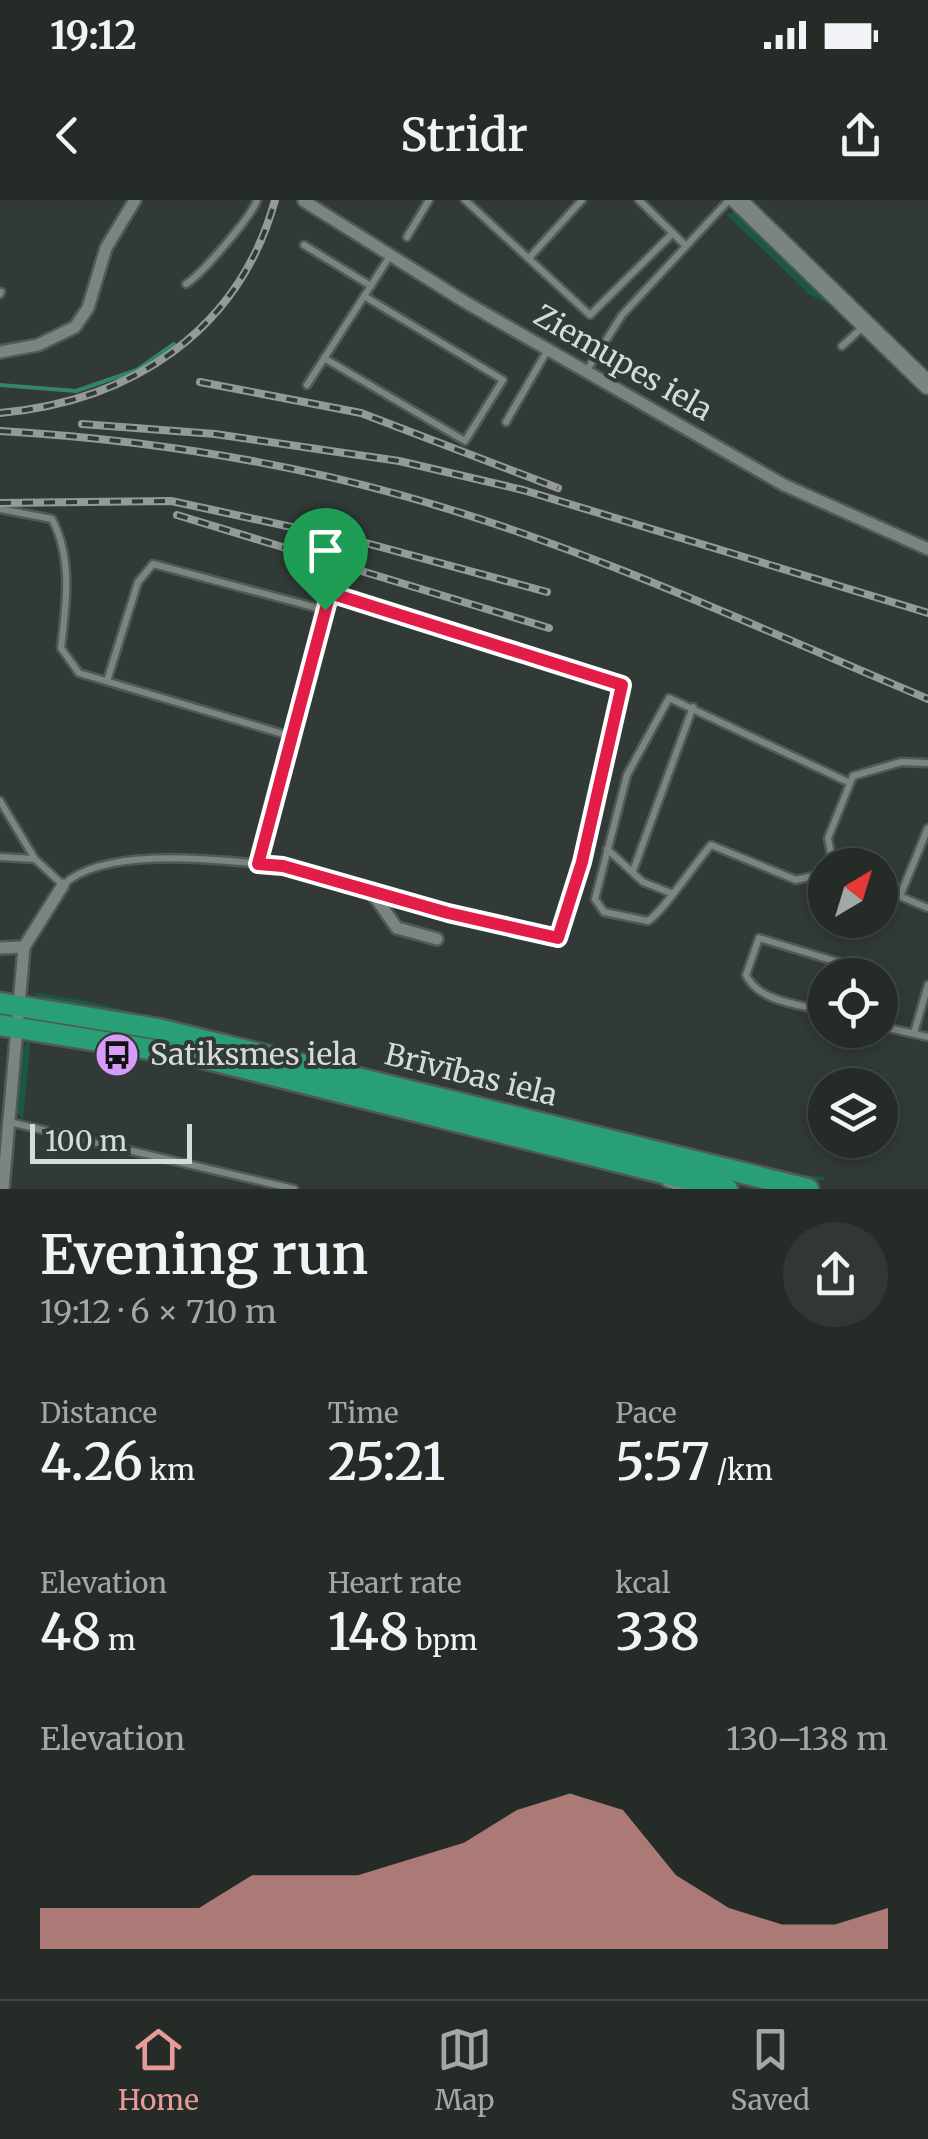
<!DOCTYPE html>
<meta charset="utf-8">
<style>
body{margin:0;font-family:Merriweather,serif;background:#313834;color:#f1f3f6;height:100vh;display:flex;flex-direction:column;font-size:38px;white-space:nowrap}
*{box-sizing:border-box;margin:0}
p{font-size:32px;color:#a3a7a8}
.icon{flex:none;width:55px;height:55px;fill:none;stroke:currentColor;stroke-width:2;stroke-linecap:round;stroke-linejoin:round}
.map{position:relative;height:989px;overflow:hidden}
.drawer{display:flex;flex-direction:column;background:#252c28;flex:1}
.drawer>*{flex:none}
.needle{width:65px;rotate:38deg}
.tools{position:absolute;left:808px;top:648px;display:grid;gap:20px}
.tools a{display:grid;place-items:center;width:90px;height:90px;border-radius:50%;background:#252c28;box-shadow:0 5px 15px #0003,0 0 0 2px #424845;font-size:50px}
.scale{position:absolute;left:30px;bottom:25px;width:162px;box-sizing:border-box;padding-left:10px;border:5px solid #d5dbd7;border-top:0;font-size:28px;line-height:35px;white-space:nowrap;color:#d5dbd7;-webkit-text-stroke:8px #313a36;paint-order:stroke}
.pin{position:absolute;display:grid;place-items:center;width:85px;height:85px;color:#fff;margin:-102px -42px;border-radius:50% 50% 50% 0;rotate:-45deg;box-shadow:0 0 10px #0007}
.pin .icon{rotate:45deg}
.round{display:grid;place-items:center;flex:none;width:105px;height:105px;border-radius:52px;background:#313834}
.summary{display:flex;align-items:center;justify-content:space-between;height:170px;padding:0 40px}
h1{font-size:55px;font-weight:600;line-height:75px}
.stats{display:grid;grid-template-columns:repeat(3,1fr);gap:15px;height:170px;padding:10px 40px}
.stats div{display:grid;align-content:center}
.stats b{font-size:50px;font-weight:600}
.stats small{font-size:28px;font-weight:400}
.stats p{font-size:28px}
.chart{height:280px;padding:20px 40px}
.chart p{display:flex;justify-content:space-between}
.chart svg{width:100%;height:180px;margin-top:10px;fill:#e69b98;opacity:.7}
.status{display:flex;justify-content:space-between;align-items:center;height:70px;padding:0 50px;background:#252c28;direction:ltr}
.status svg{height:28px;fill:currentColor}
header{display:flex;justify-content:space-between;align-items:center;height:130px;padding:0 40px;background:#252c28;font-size:45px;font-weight:600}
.dock{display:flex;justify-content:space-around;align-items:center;height:140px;border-top:2px solid #424845;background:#252c28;font-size:28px;color:#a3a7a8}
.dock a{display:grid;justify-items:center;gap:5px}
.dock .active{color:#e69b98}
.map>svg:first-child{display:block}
.green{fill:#195841}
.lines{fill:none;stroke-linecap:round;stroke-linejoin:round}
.stream{stroke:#328666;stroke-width:4}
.lane-casing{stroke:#515955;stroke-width:11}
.street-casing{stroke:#515955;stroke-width:16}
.secondary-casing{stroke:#515955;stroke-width:22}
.highway-casing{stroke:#515955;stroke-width:25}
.lane{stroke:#7a857f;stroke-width:6}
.street{stroke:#7a857f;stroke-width:11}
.secondary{stroke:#7a857f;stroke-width:18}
.highway{stroke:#299f76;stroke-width:20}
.rail-casing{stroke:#949b97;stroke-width:8}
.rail{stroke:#313a36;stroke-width:4;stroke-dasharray:11;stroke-linecap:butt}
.route-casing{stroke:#fff;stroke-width:20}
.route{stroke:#e11d48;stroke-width:12}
.labels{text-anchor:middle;stroke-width:8;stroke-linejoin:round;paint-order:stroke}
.street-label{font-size:30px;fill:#d5dbd7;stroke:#313a36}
.poi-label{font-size:30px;fill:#d5dbd7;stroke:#313a36;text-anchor:start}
</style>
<div class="status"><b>19:12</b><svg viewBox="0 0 49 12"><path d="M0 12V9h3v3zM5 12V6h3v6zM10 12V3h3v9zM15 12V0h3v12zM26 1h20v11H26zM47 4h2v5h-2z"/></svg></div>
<header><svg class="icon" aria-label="back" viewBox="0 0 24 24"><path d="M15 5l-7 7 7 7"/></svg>Stridr<svg class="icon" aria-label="share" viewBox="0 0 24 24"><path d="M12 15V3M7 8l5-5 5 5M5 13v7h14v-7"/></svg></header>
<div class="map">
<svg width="928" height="989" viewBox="0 0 928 989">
<rect width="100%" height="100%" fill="#313a36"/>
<!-- green -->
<g class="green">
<path d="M736,13L743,17L837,108L810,95L726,14Z"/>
<path d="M32,792L92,802L778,973L824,977V980H799L43,801Z"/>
<path d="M27,841L30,845L23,920L16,912L21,854Z"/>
</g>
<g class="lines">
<!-- stream -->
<path class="stream" d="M0,185L76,191L137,170L174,144"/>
<defs>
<g id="lane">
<path d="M465,0L590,115L673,33"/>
<path d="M639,0L686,46"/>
<path d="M407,37L429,0"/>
<path d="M304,45L371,86"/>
<path d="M529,58L582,0"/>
<path d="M186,84C201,75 252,16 257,0"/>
<path d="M0,94L1,92"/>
<path d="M842,146L865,125"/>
<path d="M324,158L465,241L503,180L364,96"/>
<path d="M587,170L622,115L729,0"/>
<path d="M307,185L390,56"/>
<path d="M506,222L547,151"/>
<path d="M0,309L52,319C73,359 66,405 61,448L79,473L290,536"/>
<path d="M107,481L138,382L153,364L325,410"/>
<path d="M0,601L35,659L63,685C107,644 227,661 283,666L448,713L558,738L581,662L623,485L330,393L259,664"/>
<path d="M607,649L643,682L671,693"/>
<path d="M0,657L34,659"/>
<path d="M833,665L828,638L853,576L901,562L928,563"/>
<path d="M633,671L693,507"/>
<path d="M825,673L796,680L711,645C695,663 663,712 648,721L604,712L595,699L627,575L669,498L850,583"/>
<path d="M880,688L928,708"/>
<path d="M900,696L928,628"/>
<path d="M825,811C798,804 759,802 746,775L759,738L877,774"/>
<path d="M880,826L928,837"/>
<path d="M914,833L928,785"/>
<path d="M9,922L294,989"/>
<path d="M666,983L681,989"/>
</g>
<g id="street">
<path d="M304,1L465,102L784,285L928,349"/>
<path d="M0,152L38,145L75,127L88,108L106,48L135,0"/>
<path d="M370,690L397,728L437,739"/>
<path d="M0,748L24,747"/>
<path d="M3,989L24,747L63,685"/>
</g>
<path id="secondary" d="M737,0L928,185"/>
<g id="highway">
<path d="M0,803L158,829L808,989"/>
<path d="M0,825L204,858L727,989"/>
</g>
</defs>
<!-- lane casing -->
<use href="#lane" class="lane-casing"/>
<!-- street casing -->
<use href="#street" class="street-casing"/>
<!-- secondary casing -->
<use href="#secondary" class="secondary-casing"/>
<!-- highway casing -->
<use href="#highway" class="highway-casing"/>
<!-- lane -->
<use href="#lane" class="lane"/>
<!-- street -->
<use href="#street" class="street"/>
<!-- secondary -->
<use href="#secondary" class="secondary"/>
<!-- highway -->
<use href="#highway" class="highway"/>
<defs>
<g id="rail">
<path d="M200,182L361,213L558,288"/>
<path d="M0,213C131,201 239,132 275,0"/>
<path d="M82,224L215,234L399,261L523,290L928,413"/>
<path d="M0,231C137,239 272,259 404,296C584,346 756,427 928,499"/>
<path d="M0,303L171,301L366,343L547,392"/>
<path d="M177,315L549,428"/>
</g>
</defs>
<!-- rail casing -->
<use href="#rail" class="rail-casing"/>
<!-- rail -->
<use href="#rail" class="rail"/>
</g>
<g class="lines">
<defs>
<path id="route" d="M330,393L622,485L582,662L558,738L448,713L283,666L258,664Z"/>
</defs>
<!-- route casing -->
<use href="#route" class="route-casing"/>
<!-- route -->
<use href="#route" class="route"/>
</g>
<!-- icons -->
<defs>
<symbol id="bus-disc" viewBox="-11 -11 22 22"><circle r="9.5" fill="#d79bf9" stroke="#313a36"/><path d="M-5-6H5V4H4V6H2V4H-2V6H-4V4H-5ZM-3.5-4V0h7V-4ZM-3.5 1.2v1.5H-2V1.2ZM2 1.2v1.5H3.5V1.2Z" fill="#111"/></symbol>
</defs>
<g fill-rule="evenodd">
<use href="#bus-disc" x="92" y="830" width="50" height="50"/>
</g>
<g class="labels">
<!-- street labels -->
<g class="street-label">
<text transform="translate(623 163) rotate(30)" y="10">Ziemupes iela</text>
<text transform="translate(471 875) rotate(14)" y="10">Brīvības iela</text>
</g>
<!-- poi labels -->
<g class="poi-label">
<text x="150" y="865">Satiksmes iela</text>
</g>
</g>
</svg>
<div class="tools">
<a><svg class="needle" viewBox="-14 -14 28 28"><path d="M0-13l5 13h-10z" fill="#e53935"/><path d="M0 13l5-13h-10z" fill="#a3a7a8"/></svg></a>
<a><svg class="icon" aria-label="locate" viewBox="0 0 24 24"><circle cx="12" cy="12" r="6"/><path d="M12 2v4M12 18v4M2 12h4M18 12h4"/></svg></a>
<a><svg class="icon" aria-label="layers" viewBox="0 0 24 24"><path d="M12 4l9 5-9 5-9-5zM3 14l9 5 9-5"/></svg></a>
</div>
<div class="scale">100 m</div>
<div class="pin" style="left:325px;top:410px;background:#1e9e55"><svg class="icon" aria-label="arrive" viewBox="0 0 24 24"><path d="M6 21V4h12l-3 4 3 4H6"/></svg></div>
</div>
<section class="drawer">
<div class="summary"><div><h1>Evening run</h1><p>19:12 · 6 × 710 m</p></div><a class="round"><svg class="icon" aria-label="share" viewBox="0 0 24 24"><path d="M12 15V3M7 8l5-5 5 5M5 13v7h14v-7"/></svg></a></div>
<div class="stats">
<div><p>Distance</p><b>4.26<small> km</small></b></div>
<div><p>Time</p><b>25:21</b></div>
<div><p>Pace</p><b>5:57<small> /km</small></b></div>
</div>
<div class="stats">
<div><p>Elevation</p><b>48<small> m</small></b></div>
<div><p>Heart rate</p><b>148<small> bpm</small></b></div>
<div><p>kcal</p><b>338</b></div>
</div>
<div class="chart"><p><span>Elevation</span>130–138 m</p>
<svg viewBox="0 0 160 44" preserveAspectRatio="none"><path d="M0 44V34L10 34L20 34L30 34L40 26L50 26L60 26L70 22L80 18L90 10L100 6L110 10L120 26L130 34L140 38L150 38L160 34V44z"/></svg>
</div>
</section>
<nav class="dock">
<a class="active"><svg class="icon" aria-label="home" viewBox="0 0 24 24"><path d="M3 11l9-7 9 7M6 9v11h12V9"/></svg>Home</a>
<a><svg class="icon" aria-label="map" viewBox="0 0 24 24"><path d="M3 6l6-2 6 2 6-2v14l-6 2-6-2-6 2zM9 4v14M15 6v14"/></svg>Map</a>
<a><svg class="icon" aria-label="saved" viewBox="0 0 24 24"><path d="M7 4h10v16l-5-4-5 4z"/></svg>Saved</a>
</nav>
